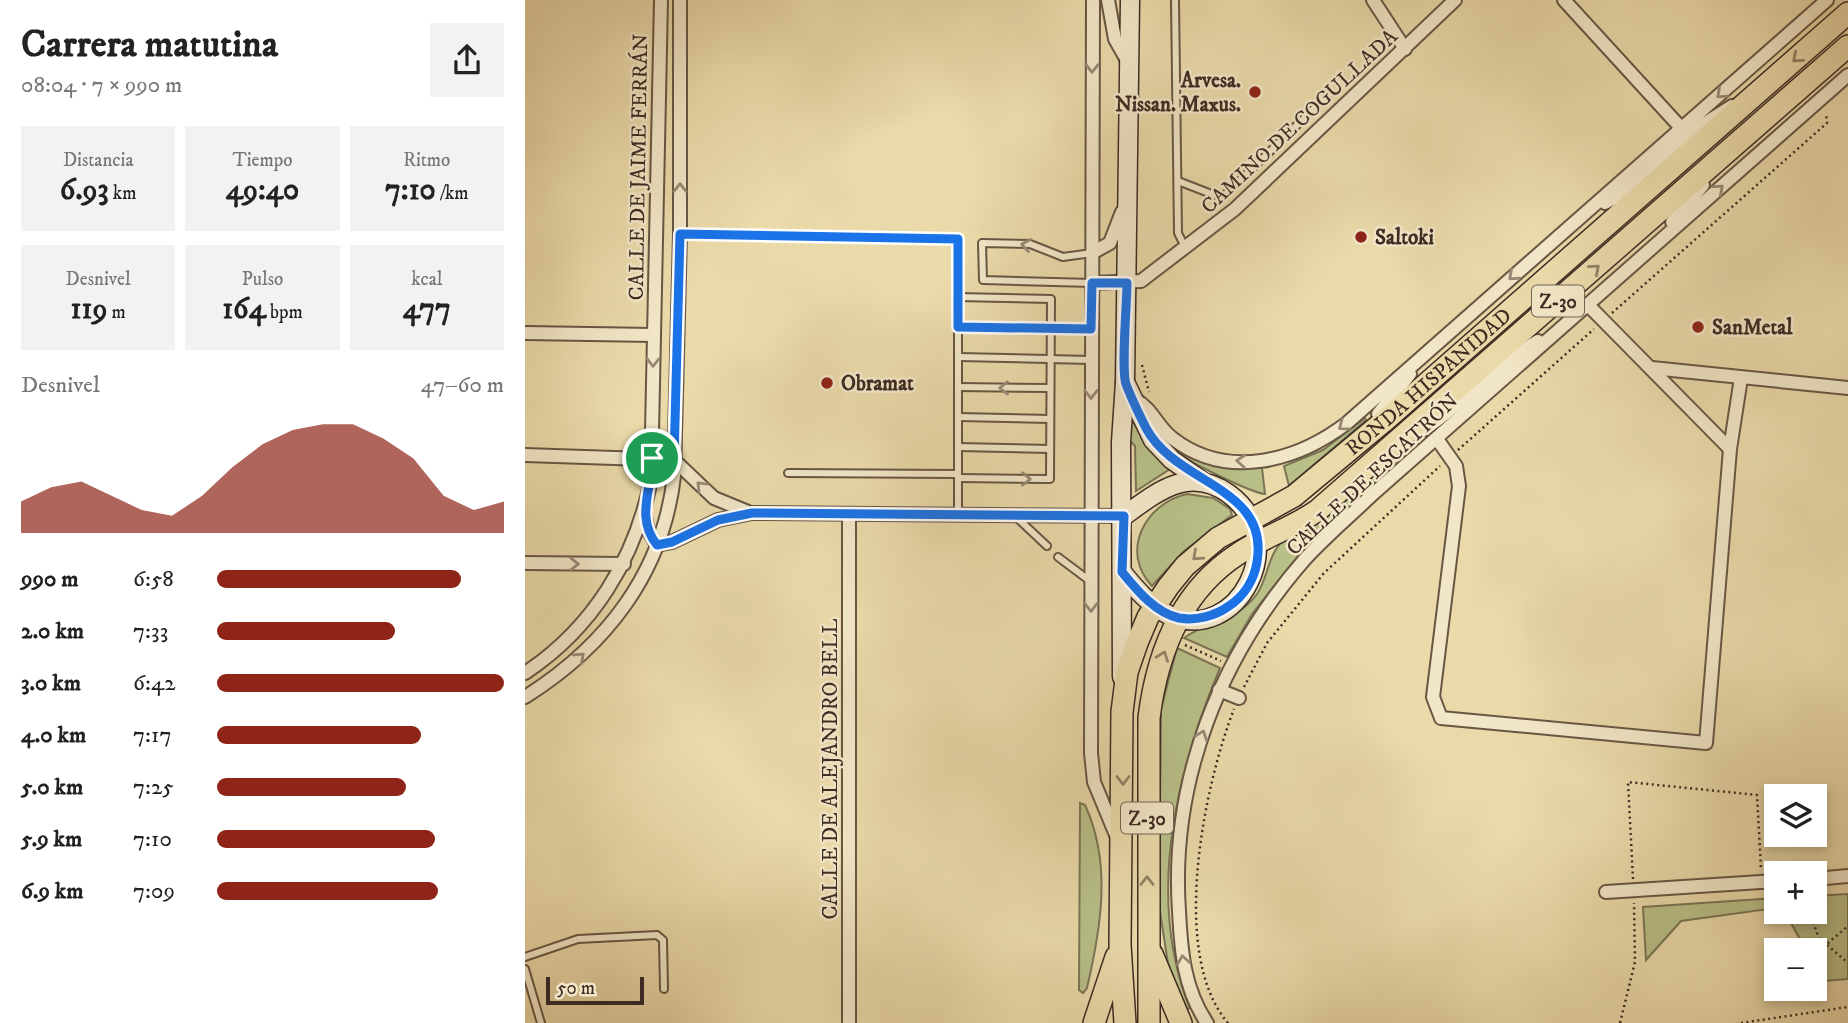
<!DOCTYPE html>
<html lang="es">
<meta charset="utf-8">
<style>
body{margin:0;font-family:"IM FELL DW Pica",serif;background:#f2f2f2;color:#222;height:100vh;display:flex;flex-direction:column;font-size:26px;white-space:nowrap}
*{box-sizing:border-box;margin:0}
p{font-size:23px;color:#767676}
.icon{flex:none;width:38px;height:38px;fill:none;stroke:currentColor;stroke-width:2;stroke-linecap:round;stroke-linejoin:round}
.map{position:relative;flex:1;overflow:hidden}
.side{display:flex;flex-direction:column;background:#fff;width:525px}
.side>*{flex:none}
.controls{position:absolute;left:1239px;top:784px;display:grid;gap:14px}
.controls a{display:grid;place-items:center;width:63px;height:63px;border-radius:0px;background:#fff;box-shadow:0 4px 10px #0003;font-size:35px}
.scale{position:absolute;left:21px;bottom:18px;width:98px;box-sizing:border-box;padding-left:7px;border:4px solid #3d2b23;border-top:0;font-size:19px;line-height:24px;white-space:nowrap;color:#3d2b23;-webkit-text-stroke:5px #f1e6c7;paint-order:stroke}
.pin{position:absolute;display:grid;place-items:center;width:60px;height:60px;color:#fff;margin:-30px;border:4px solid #fff;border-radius:50%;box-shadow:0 2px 7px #0007}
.round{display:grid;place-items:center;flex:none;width:74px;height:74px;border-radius:0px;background:#f2f2f2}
.summary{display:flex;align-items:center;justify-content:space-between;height:119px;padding:0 21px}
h1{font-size:38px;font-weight:800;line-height:52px}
.stats{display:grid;grid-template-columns:repeat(3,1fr);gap:10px;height:119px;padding:7px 21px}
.stats div{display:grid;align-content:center;border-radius:0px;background:#f2f2f2;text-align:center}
.stats b{font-size:30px;font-weight:800}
.stats small{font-size:19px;font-weight:400}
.stats p{font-size:19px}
.chart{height:196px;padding:14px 21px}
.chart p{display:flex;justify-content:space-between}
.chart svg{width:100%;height:126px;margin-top:7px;fill:#8f2418;opacity:.7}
ul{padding:0 21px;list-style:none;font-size:23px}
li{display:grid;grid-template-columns:112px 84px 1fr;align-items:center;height:52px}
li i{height:18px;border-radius:9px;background:#8f2418}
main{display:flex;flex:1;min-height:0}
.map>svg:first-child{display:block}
.green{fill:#b8bf87;stroke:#7a7555;stroke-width:2}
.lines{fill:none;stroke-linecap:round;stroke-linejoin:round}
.service-casing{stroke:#685644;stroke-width:10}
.minor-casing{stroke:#685644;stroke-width:16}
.secondary-casing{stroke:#3d2b23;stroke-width:21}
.trunk-casing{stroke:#3d2b23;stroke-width:24}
.path{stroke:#3d2b23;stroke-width:2.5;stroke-dasharray:2 3.5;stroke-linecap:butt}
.service{stroke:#f1e6c7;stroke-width:6}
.minor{stroke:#f1e6c7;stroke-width:12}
.secondary{stroke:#f1e6c7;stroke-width:18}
.trunk{stroke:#ead9a9;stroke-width:21}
.oneway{stroke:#948266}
.oneway2{stroke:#978875}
.route-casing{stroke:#fff;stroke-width:14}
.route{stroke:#1a73e8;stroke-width:9}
.poi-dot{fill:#8f2418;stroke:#f1e6c7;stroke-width:2.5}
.labels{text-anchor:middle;stroke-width:5;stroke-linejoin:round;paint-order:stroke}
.shield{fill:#f1e6c7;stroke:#736354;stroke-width:2}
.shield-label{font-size:19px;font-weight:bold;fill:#3d2b23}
.poi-label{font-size:21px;font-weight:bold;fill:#3d2b23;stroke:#f1e6c7;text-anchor:start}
.street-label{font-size:21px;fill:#3d2b23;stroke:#f1e6c7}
</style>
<main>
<section class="side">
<div class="summary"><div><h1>Carrera matutina</h1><p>08:04 · 7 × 990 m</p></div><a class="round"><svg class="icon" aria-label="share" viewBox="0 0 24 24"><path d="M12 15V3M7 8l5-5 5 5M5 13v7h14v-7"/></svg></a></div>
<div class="stats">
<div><p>Distancia</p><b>6.93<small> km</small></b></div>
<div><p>Tiempo</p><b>49:40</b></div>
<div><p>Ritmo</p><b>7:10<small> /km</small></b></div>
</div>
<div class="stats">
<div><p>Desnivel</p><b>119<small> m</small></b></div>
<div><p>Pulso</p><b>164<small> bpm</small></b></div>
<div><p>kcal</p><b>477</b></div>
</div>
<div class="chart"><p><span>Desnivel</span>47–60 m</p>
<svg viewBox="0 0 160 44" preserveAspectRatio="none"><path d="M0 44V33L10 28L20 26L30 31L40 36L50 38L60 31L70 21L80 13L90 8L100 6L110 6L120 11L130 18L140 31L150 36L160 33V44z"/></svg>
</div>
<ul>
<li><b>990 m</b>6:58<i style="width:85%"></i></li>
<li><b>2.0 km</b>7:33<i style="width:62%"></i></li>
<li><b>3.0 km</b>6:42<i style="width:100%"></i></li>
<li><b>4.0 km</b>7:17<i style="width:71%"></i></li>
<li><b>5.0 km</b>7:25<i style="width:66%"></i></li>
<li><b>5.9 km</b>7:10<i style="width:76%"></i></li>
<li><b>6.9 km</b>7:09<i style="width:77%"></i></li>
</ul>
</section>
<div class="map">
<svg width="1323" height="1023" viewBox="0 0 1323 1023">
<rect width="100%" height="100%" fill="#ead9a9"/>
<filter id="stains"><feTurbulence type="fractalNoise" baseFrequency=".00286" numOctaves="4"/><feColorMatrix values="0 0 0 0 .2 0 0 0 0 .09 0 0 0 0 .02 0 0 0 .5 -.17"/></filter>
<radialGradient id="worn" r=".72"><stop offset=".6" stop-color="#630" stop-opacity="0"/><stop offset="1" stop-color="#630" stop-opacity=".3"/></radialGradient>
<!-- green -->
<g class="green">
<path d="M606,418L622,446L645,469L611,491L610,446L603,439Z"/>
<path d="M840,418L841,420L764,486L759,466L798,450Z"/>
<path d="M656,452L695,466L737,468L740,494C727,493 663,462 654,453Z"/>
<path d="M878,454V459L788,540L782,527L860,462Z"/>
<path d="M662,494L688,498L705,509L707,515L659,551L627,586C594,551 621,503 662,494Z"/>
<path d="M762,538L773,556L727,614L702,657L659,638C683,620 713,621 732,594C744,576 743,550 762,538Z"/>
<path d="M652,648L695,668C651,773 620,898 665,1008L660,1010L643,964L634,905L636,709Z"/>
<path d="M555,803L560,805C587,863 576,928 562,988L558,993L554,990Z"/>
<path d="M1323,894V979L1298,981L1290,966V950H1281L1260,912H1290V896Z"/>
<path d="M1251,898V908L1156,921L1121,960L1118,907Z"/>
</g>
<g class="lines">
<defs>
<g id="service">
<path d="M650,0L653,233L660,247"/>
<path d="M653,181L689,195H700L803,95"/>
<path d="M155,234L433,239V515"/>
<path d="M567,253L538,257L505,244L457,243L458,280L567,283"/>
<path d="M433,327L567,329"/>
<path d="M433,357L566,360"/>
<path d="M433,387L525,388"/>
<path d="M433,417L525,419"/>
<path d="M433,447L525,449"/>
<path d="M263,473L433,474"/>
<path d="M433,478L525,479L526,299L433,297"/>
<path d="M491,517L522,546"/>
<path d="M533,557L565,581"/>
<path d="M0,957L53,939L132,935L138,940L139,989"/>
<path d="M0,969L16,1023"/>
</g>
<g id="minor">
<path d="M568,0L566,753L569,782L591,835"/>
<path d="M583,0L590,39L603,62"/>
<path d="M848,0L880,49"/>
<path d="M1039,0L1157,129"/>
<path d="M1080,203L1093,196L1177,125L1207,106"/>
<path d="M1147,222L1178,185"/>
<path d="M567,253L585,243L597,212"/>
<path d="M567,283L616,281L710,209L930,0"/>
<path d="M1063,305L1205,449"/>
<path d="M0,333L129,335"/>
<path d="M1127,368L1323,388"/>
<path d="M610,399C628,410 631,425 647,438C702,481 772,461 822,423L1302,0"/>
<path d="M853,414L885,374"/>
<path d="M892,434C936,407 969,367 1013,341"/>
<path d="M912,439L931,466L934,486L908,697L916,718L1181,743L1205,449L1216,378"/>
<path d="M0,455L149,460L189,498L223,512"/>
<path d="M119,511L122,528L132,545L147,542L193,520L227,513L599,516"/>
<path d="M0,563L99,564"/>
<path d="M0,673C68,628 110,559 126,480L136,0"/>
<path d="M694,690L714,698"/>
<path d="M0,697C81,646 138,573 149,476L155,234V0"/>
<path d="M1290,879L1323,876"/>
<path d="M1081,892L1251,881"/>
<path d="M324,1023V515"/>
<path d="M682,1023C659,989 656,951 654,911C645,781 695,656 780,559C801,536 826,515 849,493L1323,75"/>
</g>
<g id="secondary">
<path d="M600,382L628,440L647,460L677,481"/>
<path d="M597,572C610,588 625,606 644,615C713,645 767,540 704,494C664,465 632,492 599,516"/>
<path d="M597,677L596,442L600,382L605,0"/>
</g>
<g id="trunk">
<path d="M627,954L656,1023"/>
<path d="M569,1023L591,957"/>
<path id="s1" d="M600,1023L595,945L597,712L602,672L612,643L623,617L643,587L660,566L693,538L769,496L858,422L1323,13"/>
<path d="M624,1023V718C632,653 656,591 713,554C738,537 768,528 793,510L1323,46"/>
</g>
</defs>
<!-- service casing -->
<use href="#service" class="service-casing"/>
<!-- minor casing -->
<use href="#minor" class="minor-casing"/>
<!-- secondary casing -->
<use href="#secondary" class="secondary-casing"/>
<!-- trunk casing -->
<use href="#trunk" class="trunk-casing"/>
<!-- path -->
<g class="path">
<path d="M1087,313L1302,123L1301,113"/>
<path d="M617,365L624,392"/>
<path d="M933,450L1069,329"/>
<path d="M660,645L696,661"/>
<path d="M719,687L742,643L799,573L915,466"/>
<path d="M1108,879L1103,782L1232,795L1236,869"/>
<path d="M1284,912L1294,938L1323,963"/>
<path d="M1290,954L1323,926"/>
<path d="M703,1023C644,955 679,786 709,709"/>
<path d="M1095,1023L1110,962L1109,903"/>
<path d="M1216,1023L1323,1007"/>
</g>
<!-- service -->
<use href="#service" class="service"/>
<!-- minor -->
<use href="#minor" class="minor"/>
<!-- secondary -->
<use href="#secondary" class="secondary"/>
<!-- trunk -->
<use href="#trunk" class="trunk"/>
</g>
<!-- one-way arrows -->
<defs><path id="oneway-chevron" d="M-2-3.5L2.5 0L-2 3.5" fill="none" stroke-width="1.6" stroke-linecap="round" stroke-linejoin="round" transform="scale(1.75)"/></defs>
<g class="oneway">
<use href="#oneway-chevron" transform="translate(1272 58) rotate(139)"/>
<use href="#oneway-chevron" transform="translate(1070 269) rotate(-41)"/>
<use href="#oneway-chevron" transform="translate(672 556) rotate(138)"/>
<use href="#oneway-chevron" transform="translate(638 656) rotate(-70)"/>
<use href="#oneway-chevron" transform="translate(598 780) rotate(90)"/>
<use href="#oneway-chevron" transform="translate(622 881) rotate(-90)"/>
</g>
<g class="oneway2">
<use href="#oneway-chevron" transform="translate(567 68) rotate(91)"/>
<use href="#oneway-chevron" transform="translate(1196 94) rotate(138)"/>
<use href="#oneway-chevron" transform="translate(155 188) rotate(-90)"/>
<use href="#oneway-chevron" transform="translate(1194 189) rotate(-41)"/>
<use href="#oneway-chevron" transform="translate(501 245) rotate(-171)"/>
<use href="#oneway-chevron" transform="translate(988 276) rotate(138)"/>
<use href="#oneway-chevron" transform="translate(128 362) rotate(91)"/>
<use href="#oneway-chevron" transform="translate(479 388) rotate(-180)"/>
<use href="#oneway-chevron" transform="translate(566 394) rotate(90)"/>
<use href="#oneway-chevron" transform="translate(818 426) rotate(143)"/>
<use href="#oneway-chevron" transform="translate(716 461) rotate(-177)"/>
<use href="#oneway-chevron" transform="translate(501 479) rotate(1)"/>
<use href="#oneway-chevron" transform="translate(176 486) rotate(-135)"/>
<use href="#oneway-chevron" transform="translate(49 564) rotate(1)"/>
<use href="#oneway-chevron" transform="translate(566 607) rotate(90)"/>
<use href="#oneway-chevron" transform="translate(55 657) rotate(-42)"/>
<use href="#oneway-chevron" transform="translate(677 735) rotate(-71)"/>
<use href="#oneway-chevron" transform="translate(658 960) rotate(-99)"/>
</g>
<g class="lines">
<defs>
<path id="route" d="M155,234L433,239V327L566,329L567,283H602C602,303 596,370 601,384C606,398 614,414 621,428C651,485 745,486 732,562C729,580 719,596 704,606C690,616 671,621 654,618C630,613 611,589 597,572L599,516L227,513L193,520L147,542L132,545C110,518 127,489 127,458L149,460Z"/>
</defs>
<!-- route casing -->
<use href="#route" class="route-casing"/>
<!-- route -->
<use href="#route" class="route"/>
</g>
<!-- markers -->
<g class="poi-dot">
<circle cx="730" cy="92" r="7"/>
<circle cx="836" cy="237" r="7"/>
<circle cx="1173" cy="327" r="7"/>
<circle cx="302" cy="383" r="7"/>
</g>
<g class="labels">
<!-- shield labels -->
<g class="shield">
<rect x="1007" y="285.5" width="52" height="31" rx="5"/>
<rect x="596" y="802.5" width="52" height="31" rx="5"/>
</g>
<g class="shield-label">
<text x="1033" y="308">Z-30</text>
<text x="622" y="825">Z-30</text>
</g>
<!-- poi labels -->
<g class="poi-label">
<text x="716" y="87" text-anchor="end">Arvesa.<tspan x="716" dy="24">Nissan. Maxus.</tspan></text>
<text x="850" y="244">Saltoki</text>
<text x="1187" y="334">SanMetal</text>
<text x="316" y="390">Obramat</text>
</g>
<!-- street labels -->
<g class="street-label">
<text transform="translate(774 121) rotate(-43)" y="7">CAMINO DE COGULLADA</text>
<text transform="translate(113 167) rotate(-89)" y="7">CALLE DE JAIME FERRÁN</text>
<text dy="7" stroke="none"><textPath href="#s1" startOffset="780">RONDA HISPANIDAD</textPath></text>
<text transform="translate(847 474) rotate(-43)" y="7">CALLE DE ESCATRÓN</text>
<text transform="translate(305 769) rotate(-90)" y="7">CALLE DE ALEJANDRO BELL</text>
</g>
</g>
<rect width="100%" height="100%" filter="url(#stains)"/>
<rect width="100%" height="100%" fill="url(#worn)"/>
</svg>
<div class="controls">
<a><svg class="icon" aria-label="layers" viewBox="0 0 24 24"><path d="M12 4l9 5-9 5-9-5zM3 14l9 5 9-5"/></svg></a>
<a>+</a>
<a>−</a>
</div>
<div class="scale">50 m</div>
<div class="pin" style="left:127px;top:458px;background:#1e9e55"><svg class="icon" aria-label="arrive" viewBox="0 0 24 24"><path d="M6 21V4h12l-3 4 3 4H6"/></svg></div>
</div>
</main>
